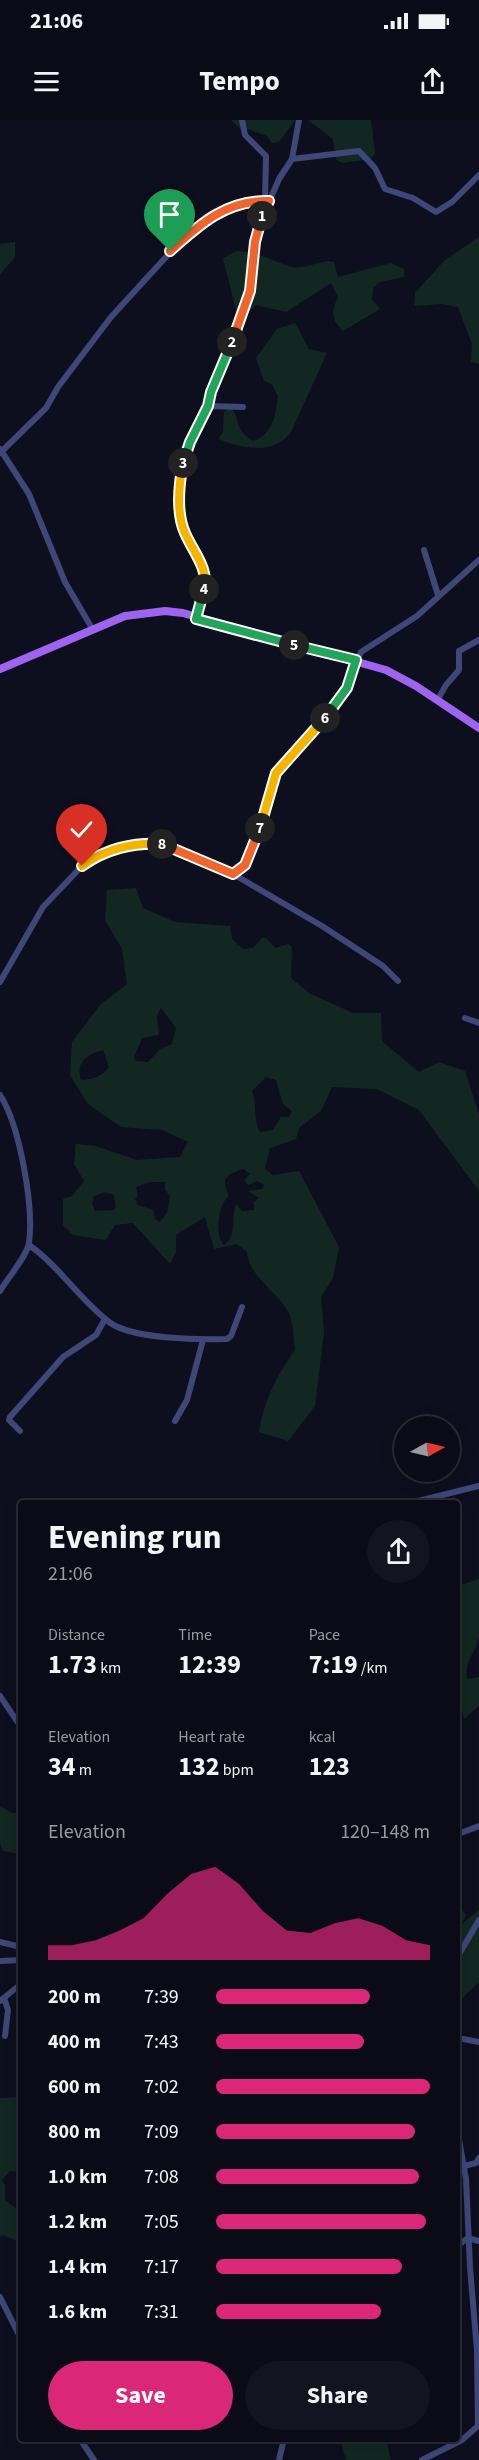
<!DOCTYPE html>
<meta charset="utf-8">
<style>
body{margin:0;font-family:"Source Sans 3",sans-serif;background:#13141f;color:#f1f3f6;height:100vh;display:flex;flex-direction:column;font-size:22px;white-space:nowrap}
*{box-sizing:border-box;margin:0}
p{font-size:20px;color:#999ba1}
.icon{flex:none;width:33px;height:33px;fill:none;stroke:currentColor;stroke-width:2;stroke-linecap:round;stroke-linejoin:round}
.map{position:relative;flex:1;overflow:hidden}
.panel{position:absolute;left:18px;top:1380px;width:442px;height:942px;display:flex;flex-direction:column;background:#0a0b16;border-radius:6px;box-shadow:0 3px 15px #0003,0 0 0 2px #2a2b35}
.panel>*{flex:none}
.needle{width:39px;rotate:82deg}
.controls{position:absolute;left:394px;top:1296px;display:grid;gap:12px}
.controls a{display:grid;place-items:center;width:66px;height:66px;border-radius:50%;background:#0a0b16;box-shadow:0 3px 15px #0003,0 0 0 2px #2a2b35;font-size:30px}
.pin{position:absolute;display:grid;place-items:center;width:51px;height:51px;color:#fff;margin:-62px -26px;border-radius:50% 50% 50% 0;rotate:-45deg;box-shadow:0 0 6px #0007}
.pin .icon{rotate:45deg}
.km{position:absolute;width:30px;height:30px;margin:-15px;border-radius:50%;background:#222;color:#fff;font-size:16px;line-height:30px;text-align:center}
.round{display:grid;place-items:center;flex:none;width:63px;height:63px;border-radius:32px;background:#13141f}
.overview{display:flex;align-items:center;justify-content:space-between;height:102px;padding:0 30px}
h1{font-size:33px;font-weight:700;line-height:45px}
.figures{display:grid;grid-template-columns:repeat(3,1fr);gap:9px;height:102px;padding:6px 30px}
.figures div{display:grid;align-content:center}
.figures b{font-size:26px;font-weight:700}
.figures small{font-size:16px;font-weight:400}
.figures p{font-size:16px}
.chart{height:168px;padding:12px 30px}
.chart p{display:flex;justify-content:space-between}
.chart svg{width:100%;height:108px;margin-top:6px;fill:#db2777;opacity:.7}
.cta{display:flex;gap:12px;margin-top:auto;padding:12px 30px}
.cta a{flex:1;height:69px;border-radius:36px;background:#db2777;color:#fff;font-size:24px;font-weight:700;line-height:69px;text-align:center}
.cta a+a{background:#13141f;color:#f1f3f6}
ul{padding:0 30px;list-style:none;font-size:20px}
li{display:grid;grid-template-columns:96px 72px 1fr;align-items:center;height:45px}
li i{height:15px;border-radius:8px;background:#db2777}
.status{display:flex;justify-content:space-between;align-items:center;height:42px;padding:0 30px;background:#0a0b16;direction:ltr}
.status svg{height:16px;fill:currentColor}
header{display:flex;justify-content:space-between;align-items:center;height:78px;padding:0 30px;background:#0a0b16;font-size:27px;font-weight:700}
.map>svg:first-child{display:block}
.green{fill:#122722;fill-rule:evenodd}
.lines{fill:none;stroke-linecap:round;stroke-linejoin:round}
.minor{stroke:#3e4778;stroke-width:6}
.major{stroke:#9e63ef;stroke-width:8}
.split-1-casing{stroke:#fff;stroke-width:12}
.split-2-casing{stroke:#fff;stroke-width:12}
.split-3-casing{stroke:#fff;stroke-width:12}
.split-4-casing{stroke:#fff;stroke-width:12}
.split-5-casing{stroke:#fff;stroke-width:12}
.split-6-casing{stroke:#fff;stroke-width:12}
.split-7-casing{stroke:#fff;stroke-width:12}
.split-8-casing{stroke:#fff;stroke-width:12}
.split-9-casing{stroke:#fff;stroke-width:12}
.split-1{stroke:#f0652b;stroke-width:8}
.split-2{stroke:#f0652b;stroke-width:8}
.split-3{stroke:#22a559;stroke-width:8}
.split-4{stroke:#f5b400;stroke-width:8}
.split-5{stroke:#22a559;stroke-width:8}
.split-6{stroke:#22a559;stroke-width:8}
.split-7{stroke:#f5b400;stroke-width:8}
.split-8{stroke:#f0652b;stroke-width:8}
.split-9{stroke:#f5b400;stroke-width:8}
</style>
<div class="status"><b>21:06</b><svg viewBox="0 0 49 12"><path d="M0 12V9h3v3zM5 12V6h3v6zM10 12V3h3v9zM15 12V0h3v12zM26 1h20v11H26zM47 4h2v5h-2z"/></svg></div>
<header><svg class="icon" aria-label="menu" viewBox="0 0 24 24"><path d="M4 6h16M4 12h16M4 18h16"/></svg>Tempo<svg class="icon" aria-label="share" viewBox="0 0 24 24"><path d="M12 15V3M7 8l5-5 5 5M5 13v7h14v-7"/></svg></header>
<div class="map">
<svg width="479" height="2340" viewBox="0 0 479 2340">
<rect width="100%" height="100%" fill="#0e0f1e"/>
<!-- green -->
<g class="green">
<path d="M231,0H295L279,22L272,23L267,16L243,7L240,9Z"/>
<path d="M308,0H371L375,33L371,39L342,43L336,39L333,19Z"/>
<path d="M479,117V244L471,242L472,224L458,187L442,184L414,186L415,173L445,140Z"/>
<path d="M15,122V137L0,155V124Z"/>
<path d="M237,131C257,131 273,142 292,147C306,150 322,138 334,142L338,157L391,143L404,149V157L380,162L373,168L372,179L380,189L343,211C331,199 331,192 338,177L331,163L286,192L256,185L239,202L223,138Z"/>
<path d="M295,203L309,229L327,233L291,312C274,336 242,328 218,319L223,312L224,292L231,287C242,302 233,308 253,321C273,315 276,294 278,276L272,264L264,261L256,238L277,209Z"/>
<path d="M136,768L143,788L175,802L230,806L232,819L243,829L253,828L262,818H266L276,828L288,824L292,827L291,858L309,873L353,893H381L382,921L419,952L439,942L465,951L479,994V1071L419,990L377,969L332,967L321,991L299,1008L296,1019L270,1028L265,1049L273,1055L299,1051L339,1127L333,1158L321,1177L324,1212L315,1286L288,1321L259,1312C265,1278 275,1259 295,1230C293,1219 294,1203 289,1193C277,1171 249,1157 247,1132L237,1124L214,1129L205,1097L176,1115V1132L170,1144L133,1103L115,1105L106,1120L73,1115L63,1105V1079L72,1076L84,1061L74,1044L76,1024L95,1026L137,1040L180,1037L188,1022L162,1010L121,1007L88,984L70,955L72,922L100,885L127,864L122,829L105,800L107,770ZM161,888L176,908L172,924L160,929L148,942L135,941L134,937L142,918L159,915L157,896ZM103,930L109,947C101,957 94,959 81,960C75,943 88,933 103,930ZM266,957L276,960L283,984L292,991L289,997H281L273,1010L260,1012C253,1001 257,984 252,971ZM243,1049L250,1054L244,1060L248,1065L257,1061L264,1065L262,1069L248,1071L259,1078L254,1082V1090L242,1091L236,1084C231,1097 237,1118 224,1125C214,1115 218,1084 229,1076C220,1059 226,1054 243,1049ZM150,1062H165V1070L170,1076L167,1093L160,1102L155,1099L153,1090L138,1085L135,1079L138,1076L136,1067ZM105,1072L114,1075L116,1087L114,1090L95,1091L92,1084L94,1076Z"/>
<path d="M479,1459C479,1478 479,1497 479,1516C478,1530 464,1539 467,1559L479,1557V1586L464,1599L458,1569V1466Z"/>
<path d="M0,1686L12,1693H21V1734L3,1731L0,1723Z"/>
<path d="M458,1789H461L466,1795L462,1804L479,1790V1862L458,1882Z"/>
<path d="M21,1977V2053L10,2051L2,2060L5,2065V2080L21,2092V2123L3,2115L0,2117V1978Z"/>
<path d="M340,2319H386L391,2340H346Z"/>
</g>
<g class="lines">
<!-- minor -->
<g class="minor">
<path d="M242,0L245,15L266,36L265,81"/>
<path d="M292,39L359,31L375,48L385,69L413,78L436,92L452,82L479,55"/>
<path d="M208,286L243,287"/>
<path d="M0,329L29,374L65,462L93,510"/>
<path d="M0,333L46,288L58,267L111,197L177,125L219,92L243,82L269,81"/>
<path d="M424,430L438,475"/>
<path d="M196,499L206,457L183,407L180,380L185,334L208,286L212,268L224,247L250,171L259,105L279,59L292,39L299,0"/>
<path d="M438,579L446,565L459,550V531L479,520"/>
<path d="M233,754L245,745L254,725L276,653L339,581L361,532L417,496L479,440"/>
<path d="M0,862L43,787L82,746L101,735L146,723L170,725L233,754L322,806L383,846L398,861"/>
<path d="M465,898L479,903"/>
<path d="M0,975C20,1006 34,1087 29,1123C27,1136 7,1159 0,1171"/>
<path d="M29,1125C60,1147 79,1179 109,1202C131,1219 199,1220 227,1219L231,1216L242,1187"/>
<path d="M175,1301L187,1280L203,1220"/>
<path d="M20,1311L9,1300L10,1297L63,1237L96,1215L105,1199"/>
<path d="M410,1383L479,1366"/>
<path d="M0,1576L21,1607"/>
<path d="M458,1714L479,1706"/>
<path d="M0,1822L21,1827"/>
<path d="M458,1836L479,1800"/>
<path d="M1,1841L21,1840"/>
<path d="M4,1878L8,1890L5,1916"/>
<path d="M0,1881L21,1864"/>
<path d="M458,1918L479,1922"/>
<path d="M458,2014L466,2059L470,2147L477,2231L478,2306"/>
<path d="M464,2046L476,2043L479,2038"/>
<path d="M458,2125L468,2118L479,2121"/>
<path d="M0,2177L21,2219"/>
<path d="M80,2319L94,2340"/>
<path d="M279,2340L284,2319"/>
<path d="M422,2340L462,2320L479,2305"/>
</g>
<!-- major -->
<path class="major" d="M0,549L125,496L165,491L183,493L386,550L416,566L479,608"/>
</g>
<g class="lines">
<defs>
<path id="split-1" d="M170,131C200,104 226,80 269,81L262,96"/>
<path id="split-2" d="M232,222L250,171L255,122L262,96"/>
<path id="split-3" d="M183,343L190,322L208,286L211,272L232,222"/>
<path id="split-4" d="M183,343C179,364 176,393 185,413C193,432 209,448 204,469"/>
<path id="split-5" d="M204,469L196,499L294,525"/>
<path id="split-6" d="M294,525L356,540L347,568L325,598"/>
<path id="split-7" d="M260,708L276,653L325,598"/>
<path id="split-8" d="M162,724L233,754L245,745L260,708"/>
<path id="split-9" d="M82,746C105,729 134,722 162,724"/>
</defs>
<!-- split-1 casing -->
<use href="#split-1" class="split-1-casing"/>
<!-- split-2 casing -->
<use href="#split-2" class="split-2-casing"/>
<!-- split-3 casing -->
<use href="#split-3" class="split-3-casing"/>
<!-- split-4 casing -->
<use href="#split-4" class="split-4-casing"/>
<!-- split-5 casing -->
<use href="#split-5" class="split-5-casing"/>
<!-- split-6 casing -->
<use href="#split-6" class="split-6-casing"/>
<!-- split-7 casing -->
<use href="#split-7" class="split-7-casing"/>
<!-- split-8 casing -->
<use href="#split-8" class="split-8-casing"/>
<!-- split-9 casing -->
<use href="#split-9" class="split-9-casing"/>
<!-- split-1 -->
<use href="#split-1" class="split-1"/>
<!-- split-2 -->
<use href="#split-2" class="split-2"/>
<!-- split-3 -->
<use href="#split-3" class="split-3"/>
<!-- split-4 -->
<use href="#split-4" class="split-4"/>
<!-- split-5 -->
<use href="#split-5" class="split-5"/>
<!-- split-6 -->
<use href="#split-6" class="split-6"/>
<!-- split-7 -->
<use href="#split-7" class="split-7"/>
<!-- split-8 -->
<use href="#split-8" class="split-8"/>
<!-- split-9 -->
<use href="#split-9" class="split-9"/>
</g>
</svg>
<div class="controls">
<a><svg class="needle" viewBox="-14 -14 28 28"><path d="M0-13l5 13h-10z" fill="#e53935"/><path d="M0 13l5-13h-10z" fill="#999ba1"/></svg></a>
</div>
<div class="pin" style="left:170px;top:131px;background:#1e9e55"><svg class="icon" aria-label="arrive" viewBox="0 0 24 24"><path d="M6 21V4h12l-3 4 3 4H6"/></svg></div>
<div class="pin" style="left:82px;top:746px;background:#d93025"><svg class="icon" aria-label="check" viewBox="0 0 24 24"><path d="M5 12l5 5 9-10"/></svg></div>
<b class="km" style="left:262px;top:96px">1</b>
<b class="km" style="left:232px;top:222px">2</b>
<b class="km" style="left:183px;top:343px">3</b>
<b class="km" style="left:204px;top:469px">4</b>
<b class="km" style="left:294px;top:525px">5</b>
<b class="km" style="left:325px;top:598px">6</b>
<b class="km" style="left:260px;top:708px">7</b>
<b class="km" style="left:162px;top:724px">8</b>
<section class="panel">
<div class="overview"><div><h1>Evening run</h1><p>21:06</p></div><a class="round"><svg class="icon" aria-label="share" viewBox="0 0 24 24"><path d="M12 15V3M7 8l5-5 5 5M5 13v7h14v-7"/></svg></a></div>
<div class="figures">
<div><p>Distance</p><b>1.73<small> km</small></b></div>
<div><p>Time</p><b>12:39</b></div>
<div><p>Pace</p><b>7:19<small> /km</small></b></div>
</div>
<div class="figures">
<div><p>Elevation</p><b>34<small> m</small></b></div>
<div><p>Heart rate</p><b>132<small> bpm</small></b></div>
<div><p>kcal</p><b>123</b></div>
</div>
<div class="chart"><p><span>Elevation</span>120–148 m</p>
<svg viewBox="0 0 160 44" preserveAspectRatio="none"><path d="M0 44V38L10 38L20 36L30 32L40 27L50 17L60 9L70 6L80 13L90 24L100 32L110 33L120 29L130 27L140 30L150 36L160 38V44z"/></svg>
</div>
<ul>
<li><b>200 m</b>7:39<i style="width:72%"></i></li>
<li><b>400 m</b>7:43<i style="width:69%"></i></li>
<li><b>600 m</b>7:02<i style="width:100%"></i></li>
<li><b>800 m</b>7:09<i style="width:93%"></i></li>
<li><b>1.0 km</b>7:08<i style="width:95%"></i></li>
<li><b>1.2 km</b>7:05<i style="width:98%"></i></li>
<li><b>1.4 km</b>7:17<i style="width:87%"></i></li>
<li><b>1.6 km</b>7:31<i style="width:77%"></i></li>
</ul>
<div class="cta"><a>Save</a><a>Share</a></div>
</section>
</div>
